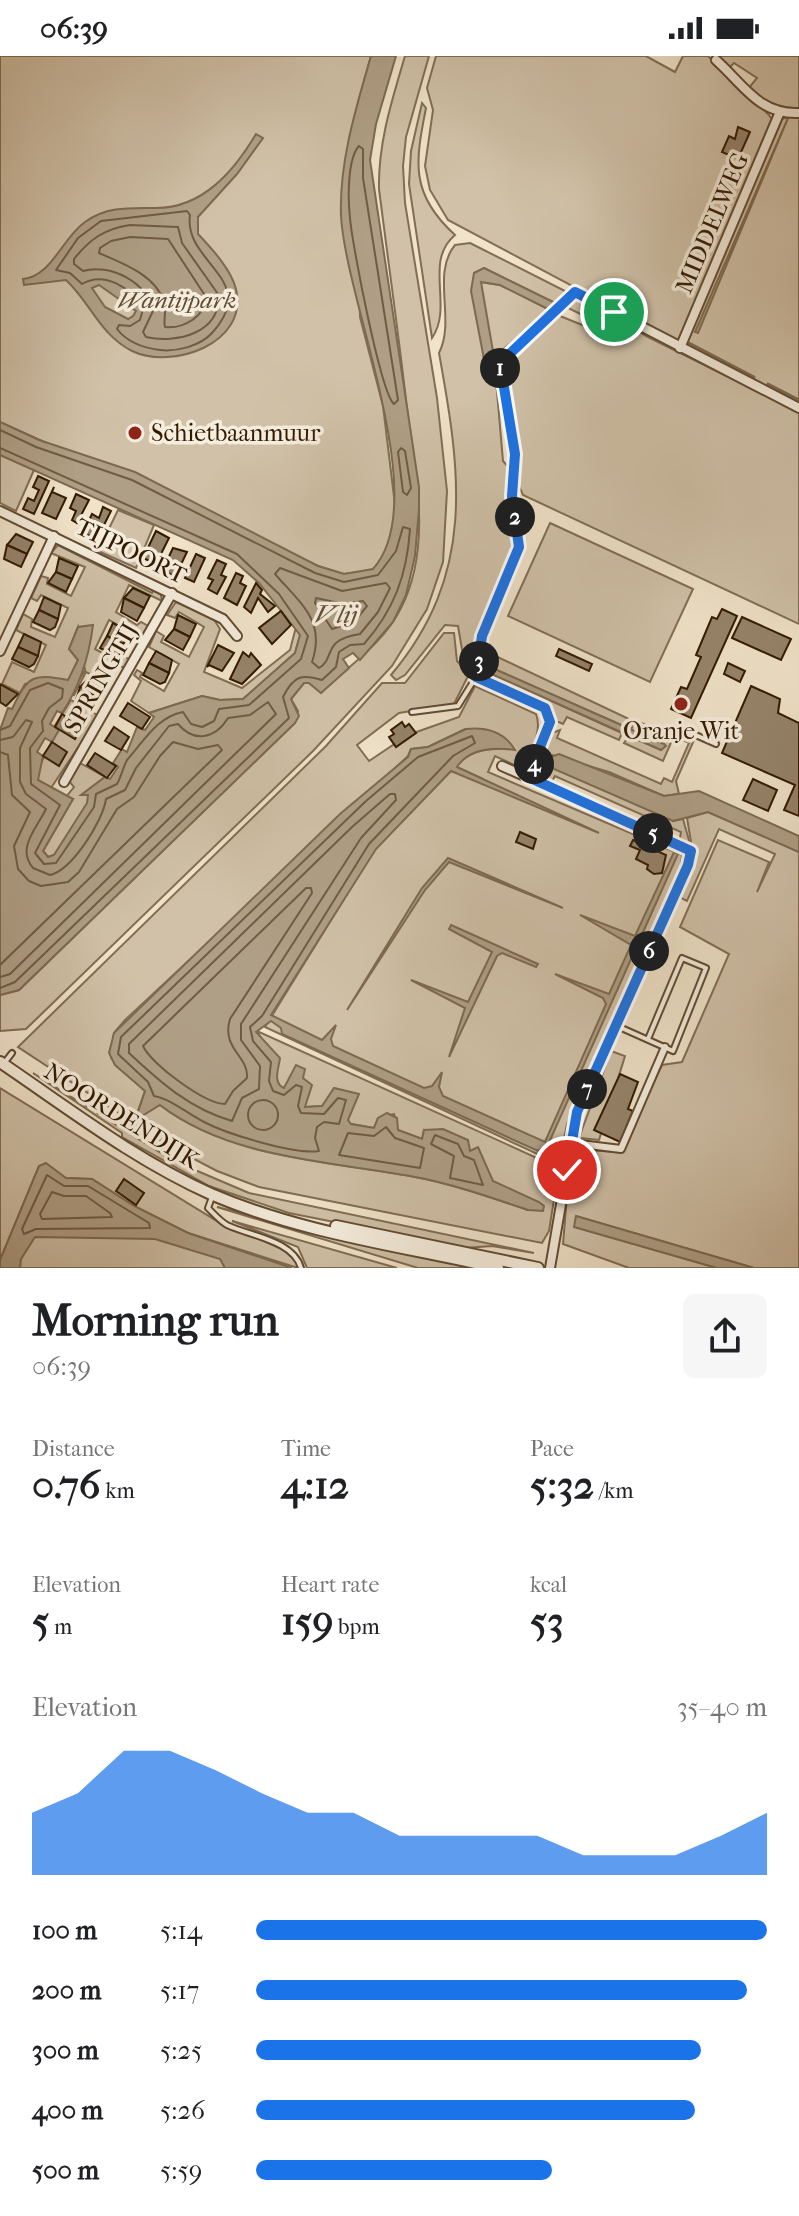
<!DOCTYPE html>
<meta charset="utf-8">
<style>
body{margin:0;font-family:"IM FELL French Canon",serif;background:#f6f6f6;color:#202124;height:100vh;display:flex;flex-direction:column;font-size:30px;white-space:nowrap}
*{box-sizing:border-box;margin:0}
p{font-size:26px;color:#757577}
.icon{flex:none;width:44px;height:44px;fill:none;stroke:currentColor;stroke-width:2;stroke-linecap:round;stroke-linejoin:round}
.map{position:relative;height:1212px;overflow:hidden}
.side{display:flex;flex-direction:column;background:#fff;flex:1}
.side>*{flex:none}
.pin{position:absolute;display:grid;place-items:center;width:68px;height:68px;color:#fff;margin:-34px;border:4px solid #fff;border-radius:50%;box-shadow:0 2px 8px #0007}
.km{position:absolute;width:40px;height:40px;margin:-20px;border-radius:50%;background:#222;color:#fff;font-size:22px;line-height:40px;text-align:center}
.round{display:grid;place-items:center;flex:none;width:84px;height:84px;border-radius:12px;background:#f6f6f6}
.summary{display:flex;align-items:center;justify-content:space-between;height:136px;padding:0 32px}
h1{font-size:44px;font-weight:800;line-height:60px}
.metrics{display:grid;grid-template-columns:repeat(3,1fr);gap:12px;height:136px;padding:8px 32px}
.metrics div{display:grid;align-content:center}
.metrics b{font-size:40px;font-weight:800}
.metrics small{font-size:22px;font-weight:400}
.metrics p{font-size:22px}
.chart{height:224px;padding:16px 32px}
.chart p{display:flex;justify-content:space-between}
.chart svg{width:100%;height:144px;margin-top:8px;fill:#1a73e8;opacity:.7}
ul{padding:0 32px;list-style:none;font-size:26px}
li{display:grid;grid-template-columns:128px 96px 1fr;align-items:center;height:60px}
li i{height:20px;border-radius:10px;background:#1a73e8}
.status{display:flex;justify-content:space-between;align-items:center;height:56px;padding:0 40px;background:#fff;direction:ltr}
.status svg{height:22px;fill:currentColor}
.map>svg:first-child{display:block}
.green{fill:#d0c1a8;stroke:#816e54;stroke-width:2}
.water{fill:#af9f86;stroke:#7d6a51;stroke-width:2;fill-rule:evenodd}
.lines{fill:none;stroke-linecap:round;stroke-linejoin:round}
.shore{stroke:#705c44;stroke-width:2}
.stream{stroke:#7d6a51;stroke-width:3}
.building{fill:#95836a;stroke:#321a01;stroke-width:2}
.service-casing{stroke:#624c33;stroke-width:8}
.pedestrian-casing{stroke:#624c33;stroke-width:10}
.minor-casing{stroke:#624c33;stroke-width:12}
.tertiary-casing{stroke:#624c33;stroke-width:14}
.service{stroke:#f5eddd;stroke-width:4}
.pedestrian{stroke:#f5eddd;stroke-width:6}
.minor{stroke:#f5eddd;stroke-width:8}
.tertiary{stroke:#f5eddd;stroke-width:10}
.route-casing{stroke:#fff;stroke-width:16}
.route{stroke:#1a73e8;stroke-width:10}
.poi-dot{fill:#8f2418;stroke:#f5eddd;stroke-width:3}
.labels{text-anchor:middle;stroke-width:7;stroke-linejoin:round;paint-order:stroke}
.street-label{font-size:24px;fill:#321a01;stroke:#f5eddd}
.park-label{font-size:24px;font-style:italic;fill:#614c33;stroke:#f5eddd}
.poi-label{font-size:24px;fill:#321a01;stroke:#f5eddd;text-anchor:start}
.water-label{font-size:26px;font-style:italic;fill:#644f36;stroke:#f5eddd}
</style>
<div class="status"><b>06:39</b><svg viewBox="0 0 49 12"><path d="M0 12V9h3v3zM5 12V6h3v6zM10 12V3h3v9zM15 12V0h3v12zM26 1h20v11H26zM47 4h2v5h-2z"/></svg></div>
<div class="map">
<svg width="799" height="1212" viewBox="0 0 799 1212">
<rect width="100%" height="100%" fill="#f0e3ca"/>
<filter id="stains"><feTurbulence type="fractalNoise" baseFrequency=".0025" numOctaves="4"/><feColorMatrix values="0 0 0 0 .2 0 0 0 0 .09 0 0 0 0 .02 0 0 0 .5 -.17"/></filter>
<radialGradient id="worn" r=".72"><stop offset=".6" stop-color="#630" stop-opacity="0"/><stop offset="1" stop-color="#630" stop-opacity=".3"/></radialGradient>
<!-- green -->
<g class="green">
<path d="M0,0H371L357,51L360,261L383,350L396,457L389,492L373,514L344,518L318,510L0,366Z"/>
<path d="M405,0H429L406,81L403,110L405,147L437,342L447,435L443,506L427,553L392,610L313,695L26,973L0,975V939L19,934L295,667L298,655L291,643L304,627H309L321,637C349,609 381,590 400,554C434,490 414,411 406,344C398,274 388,204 379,133C378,87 392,44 405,0Z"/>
<path d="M436,0H646L675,16L683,0H708L768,58L774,66L680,282L676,285L448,164L430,134L425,110L433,54L427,32Z"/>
<path d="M717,0H799V52C779,53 764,44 748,33L757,22L734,7L728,13Z"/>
<path d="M422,47L426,52C415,107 410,138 455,179C423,206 454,250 432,282L409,128L411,95Z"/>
<path d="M799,58V348L689,292L686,287L782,63Z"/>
<path d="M470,187L569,237L557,248L484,212L474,217L484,303L493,301L480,226L500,229L550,254L494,301L503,405L510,413L512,495L472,606L464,605L458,570L445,569L405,619L396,624L391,619C476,518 461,418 439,297C456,264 431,218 455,189Z"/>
<path d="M577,244L587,245L648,281L799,356V568L523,439L519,430L517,389L500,301L555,258L607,279L619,277L566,251Z"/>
<path d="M0,399L34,414L16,455L0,447Z"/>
<path d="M118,454L154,469L136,512L98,495Z"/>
<path d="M550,467L693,533L650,626L508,560Z"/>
<path d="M58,489L152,537L154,534L161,539L162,545L129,529L116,556L137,569L141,566L148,570L142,584L109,564L95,593L119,606L122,599L130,604L125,612L112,607L103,624L86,616L74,639L71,637L85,614L78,571L69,593L78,604L68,625L25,628L20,637L2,628L12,606L34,616L46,589L16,574L23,558L32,563L31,571L55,581L68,552L41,539L37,545L31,542L41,520L48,522L47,528L71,540L85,511L51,497Z"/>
<path d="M176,546L213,562L220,573L204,616L242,632L290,594L296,571L300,579L295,597L243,643L220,644L202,640L149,657L131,645L141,625L134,619L137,614L142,617L140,621L164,635L179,608L149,591L156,575L164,580L161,586L189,601L204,571L179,556L175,562L167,559Z"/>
<path d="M444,577H454L457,605L469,618L454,648L399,657L357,689L369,705L408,679L459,661L475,630L536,658C543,676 530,696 523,713L495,700L488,716L682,799L681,809L567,1068L560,1103L550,1095L546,1102L265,971L375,793L451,715L483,723L456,711C470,692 493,692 514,693L465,673L428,691L411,693L408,700L125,964L114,977L111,1002L145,1035L138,1055L160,1049C229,1102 328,1105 410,1120C449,1127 490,1141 528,1154L538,1146L492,1126L478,1092L470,1095L424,1074L422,1083L398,1074L394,1058L378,1062L374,1072L351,1068L322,1050L305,1051L279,1029L267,992L257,975L559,1112L549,1175L542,1187L259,1131L217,1115L167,1089L18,991L326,690L382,627H405Z"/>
<path d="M487,596L629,663L626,671L492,612L487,616L622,677L619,684L567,661L563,668L556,665L546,648L484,620L481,613Z"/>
<path d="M71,644L99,660L51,732L38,724V713L58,674L54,671Z"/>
<path d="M635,664L669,680L673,675L674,680L663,705L624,687L629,680L661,694L664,688L631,674Z"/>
<path d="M560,674L557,682L661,728L664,722L672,726L689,687L683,684H694L676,725L679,738L664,740L609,716L552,699L673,765L683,763L690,788L680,782L681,776L555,720L551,727L539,721L536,711L552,677Z"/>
<path d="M80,707L105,721L84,737L88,739V747L54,799L48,801L43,795L73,743L66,741L74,731L69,725Z"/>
<path d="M708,756L799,796V1212H754L576,1160L575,1171L717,1212H629L563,1188L571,1093L616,1096L621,1085L626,1084L662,1009L682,1006L729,898L680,871L718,784L769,806L757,836L775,798L719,773L687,845L679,841L694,804L687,762Z"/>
<path d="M611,995L625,1000L599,1084L579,1082Z"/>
<path d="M33,1017L174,1105L249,1137L534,1197L492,1190L465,1192L289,1157L209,1130L122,1081V1077Z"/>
<path d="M0,1032L217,1165L284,1194L296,1204L298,1212L188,1177L134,1150L92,1123L66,1122L39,1110L0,1204Z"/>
<path d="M217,1151L451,1206L467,1212H418Z"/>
<path d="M232,1165L397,1212H307L298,1191Z"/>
<path d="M34,1180L164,1181L226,1202L229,1212H16L18,1204Z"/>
</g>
<!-- water -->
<g class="water">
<path d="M371,0H396L376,68L370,104L419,431V453L415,500L406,539L393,566L360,604L353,597L343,603L349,612L321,637L309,627H304L291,643L299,660L295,667L19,934L0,939V674L8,652L12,653C28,620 32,617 68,624L78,604L69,593L78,571L93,569C89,601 80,630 62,657L57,655L50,668L59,674L52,686L45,682L37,696L43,700L38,724L73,743L43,795L48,801L54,799L87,747L88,739H81L105,721L110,723L118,711L113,707L122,693L127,696L137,671L145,674L154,661L149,657L202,640L220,644L243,643L295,597L300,579L259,527L233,504L0,399V366L39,384L135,416L318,510L344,518L373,513C434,445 346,248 341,160C339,106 356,52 371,0Z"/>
<path d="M788,62L698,277L695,276Z"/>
<path d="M256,78L263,82L237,118L198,161V178C212,193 231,213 236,233C249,288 172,314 132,295C100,279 90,246 66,224L24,229L23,223C52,220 62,182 85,166C107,150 130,152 156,152C203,152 234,115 256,78ZM99,229L136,255L133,260L128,263L105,251L92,232Z"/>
<path d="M484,212L557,248L550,254L500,229L481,226L494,301L484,303L471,235L474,217Z"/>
<path d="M490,611L664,688L666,690L661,694L487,616Z"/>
<path d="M466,673C486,671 504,675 515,694C494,691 469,692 457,711L599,777L451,715L376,793L271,959L322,984L336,969L331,983L333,990L424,1032L432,1030L442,1016L439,1031L443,1040L545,1086L606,948L603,942L555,918L609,938L631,889L580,859L635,880L674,796L678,798L547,1091L538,1095L282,978L281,972L271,965L256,976L280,1002C279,1012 272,1027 284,1032L296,1009L305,1013L303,1022L312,1029L305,1051L322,1050L334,1032L359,1038L348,1064L351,1068L374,1072L378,1062L387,1057L397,1062L398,1074L422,1083L424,1074L443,1073L468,1084L470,1095L478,1091L493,1125L539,1146L544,1150L543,1155L528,1154C490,1141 450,1127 410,1120C327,1105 229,1102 160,1049L142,1060L138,1056L145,1035L115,1009L109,997L114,977L340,758L408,701L411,693L428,691Z"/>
<path d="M559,698L664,740L699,735L799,780V796L708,756L673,765L554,713L547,702Z"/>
<path d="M448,802L563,852L449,806L425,834L347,954L422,832Z"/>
<path d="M451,869L538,908L536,911L502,897L497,900L449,1001L465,952L411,924L468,946L492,896L449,873Z"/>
<path d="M46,1107L66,1122L92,1123L134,1150L188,1177L292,1212H225L220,1203L155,1183L35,1181L21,1203L20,1212H0V1204L39,1110Z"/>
<path d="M576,1160L754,1212H717L574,1171Z"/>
</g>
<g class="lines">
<!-- shore -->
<g class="shore">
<path d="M359,90L363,93V122L398,344L394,348C381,338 352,188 350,162C348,144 347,103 359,90Z"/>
<path d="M187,155L190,159C183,207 261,223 212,277C200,290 177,296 160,294C144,292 127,286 117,273L119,269L130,270L140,264L143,253C131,231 104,215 82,228L70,217L56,214L78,182L101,165Z"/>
<path d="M130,169L178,171L182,187L218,238C222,277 176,288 146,281L143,276L153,255C148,226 109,207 83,215L74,208V203C90,183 104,173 130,169Z"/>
<path d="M130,181L168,183L206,241C205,261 183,273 165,271C163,264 167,255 164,246C156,219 122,207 99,197L100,192L111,185Z"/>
<path d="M0,374L36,391L132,424L315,517L344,526L378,519L396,495L403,471L410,473C407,519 394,554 364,588L350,589L339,596L336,611L322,624C302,618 294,619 283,641L289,662L15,926L0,932"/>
<path d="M0,392L237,498L279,538L308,580L301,603L249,649L219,653L214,665L202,671L191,668L183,656C157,661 144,685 127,704C124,709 121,721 117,728L96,738L94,751L56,807L44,808L35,797L60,749L31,728L30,692L43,675L42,665L49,652L62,642L63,633L48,627L30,634L10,670L0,674"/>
<path d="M401,392L405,395L411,432L407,439L403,436L398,396Z"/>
<path d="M280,512L342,535L386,527L390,532L378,556L360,578C321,584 336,602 319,612L312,606C326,565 301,548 275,518Z"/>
<path d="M316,542L344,548L363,545L367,550L354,566L332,573L315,547Z"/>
<path d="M472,680L475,687L453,700L369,788L262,960L250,971L253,985L271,1006L269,1025L273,1035L284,1039L296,1029L302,1031L298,1050L301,1057L324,1058L338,1042L346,1044L339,1068L324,1066L317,1071L315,1082L319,1095C295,1099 227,1078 204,1066C188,1058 171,1043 154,1040L148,1026L118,998L121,981L366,745L418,701Z"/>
<path d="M0,684L13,681L26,664L32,666L20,692V726L26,738L46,753C37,772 16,792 33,812L50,819C72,814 103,765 106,743L125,734L136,712L169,670L178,668C194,687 215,683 228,662L250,659L268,646L276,658L10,918L0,921"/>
<path d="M0,696L8,699L12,739L30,756L14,790L18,813L29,825L41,830L68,826L79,816L117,753L134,741L160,700L173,686L198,693L218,689L222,694L0,909"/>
<path d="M390,738H395L396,744L361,782L241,968V984L260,1010L259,1033L242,1042L232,1065C190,1053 160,1026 129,997V988L352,771Z"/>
<path d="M306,832H311L312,837L230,963C221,993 249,1000 247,1022L233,1035L225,1048C205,1048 151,1008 143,990Z"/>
<circle cx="263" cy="1059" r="15"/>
<path d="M386,1071L395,1082L424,1092L420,1112L339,1099L348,1077L374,1080Z"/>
<path d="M435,1079L458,1088L464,1100L474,1104L483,1129L450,1122L454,1100L431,1088Z"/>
<path d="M47,1119L64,1130H88L149,1167L150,1172L36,1173L24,1178L22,1173Z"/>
<path d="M52,1136L64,1140H86L110,1157L112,1161L42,1163L40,1158Z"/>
</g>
<!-- stream -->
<g class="stream">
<path d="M689,287L754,321"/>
<path d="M768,328L799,344"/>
</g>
</g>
<!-- building -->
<g class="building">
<path d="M738,71L750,76L738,103L722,96L729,80L735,83Z"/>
<path d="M38,420L49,425L34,458L23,453L28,442L34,445L39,434L33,431Z"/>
<path d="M54,431L52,436L66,442L56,463L42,457Z"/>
<path d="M76,438L89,444L77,467L72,464L76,455L70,452Z"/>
<path d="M103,451L111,455L97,483L83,477L92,458L99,462Z"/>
<path d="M156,475L169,482L156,508L143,502Z"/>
<path d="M16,478L33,486L27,498L7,489Z"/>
<path d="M7,489L27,498L21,511L4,503Z"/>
<path d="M173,492L187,496L175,521L163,513Z"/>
<path d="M196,498L205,502L194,526L185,522Z"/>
<path d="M59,502L78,510L72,523L56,516Z"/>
<path d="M217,504L226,508L221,519L226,521L217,538L208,533L213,524L208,522Z"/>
<path d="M56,516L72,523L66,536L48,527Z"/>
<path d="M236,517L243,520L240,527L246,530L237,549L224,542Z"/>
<path d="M256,527L262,534L260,538L275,550L268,556L258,542L251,557L244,551Z"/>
<path d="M133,532L150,540L144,552L124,542Z"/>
<path d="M44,541L61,549L58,563L39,554Z"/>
<path d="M124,542L144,552L137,565L121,556Z"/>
<path d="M722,553L737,560L691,662L671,653L681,631L687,633L701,601L696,599L712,561L717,563Z"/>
<path d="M39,554L58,563L55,571L50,574L33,566Z"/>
<path d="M281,555L291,569L272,588L259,572Z"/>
<path d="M178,559L196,568L190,581L174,573Z"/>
<path d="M742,561L791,583L781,604L732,582Z"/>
<path d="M113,567L132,577L123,588L107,580Z"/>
<path d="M174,573L190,581L183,594L165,584Z"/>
<path d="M24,578L41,586L38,600L18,591Z"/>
<path d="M107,580L123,588L119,602L100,592Z"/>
<path d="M218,589L234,597L222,615L209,609L207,611Z"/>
<path d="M18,591L38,600L34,608L29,611L12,603Z"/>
<path d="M559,593L592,608L589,615L556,600Z"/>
<path d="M156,595L172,604L169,617L149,607Z"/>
<path d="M243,596L249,601L251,597L261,609L242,628L230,623Z"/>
<path d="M149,607L169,617L165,626L160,628L143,619Z"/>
<path d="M728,607L745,615L740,626L724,618Z"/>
<path d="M90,621L106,631L99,643L80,631Z"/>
<path d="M0,628L18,638L6,650L0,646Z"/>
<path d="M751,630L780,643L778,657L799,667V760L784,754L795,729L722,697Z"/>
<path d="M80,631L99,643L92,654L76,644Z"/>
<path d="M128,647L150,661L142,673L120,660Z"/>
<path d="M62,658L82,671L75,683L55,671Z"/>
<path d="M402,666L405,671L409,668L416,677L396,691L389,681L394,678L391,674Z"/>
<path d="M114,671L129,681L121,694L105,685Z"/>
<path d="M52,686L67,696L59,710L43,700Z"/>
<path d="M95,697L116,710L107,722L87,709Z"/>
<path d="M753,723L777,734L768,755L743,744Z"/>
<path d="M520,776L536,783L533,793L516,786Z"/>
<path d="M633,784L666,799L662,817L654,818L647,813L648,809L636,803L640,794L630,790Z"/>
<path d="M620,1018L638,1026L628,1053L633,1055L620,1086L594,1074Z"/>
<path d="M124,1123L144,1137L136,1149L116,1135Z"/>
</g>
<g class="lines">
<defs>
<g id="service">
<path d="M412,656L458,650L476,621"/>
<path d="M682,673L716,688"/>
<path d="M617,970L673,995L706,912L682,902L648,983"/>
<path d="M5,1006L12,997"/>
<path d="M212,1141L208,1152C214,1158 220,1165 227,1169C250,1180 293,1184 301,1212"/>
</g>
<path id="pedestrian" d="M572,1087L621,1093L665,991"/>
<g id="minor">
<path d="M716,4C743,28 759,59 799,57"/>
<path d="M680,292L779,58"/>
<path d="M0,455L223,563L237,580"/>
<path d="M0,595L54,480"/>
<path d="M502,710L691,795L688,809L577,1056L550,1212"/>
<path d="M528,721L550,666L545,652L476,621L482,580L519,491L512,440L515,398L500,307L575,236L799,352"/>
<path d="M64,726L172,537"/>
</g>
<g id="tertiary">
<path d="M0,1006C68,1052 135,1104 211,1138C301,1177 402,1190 498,1212"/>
<path d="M336,1170L538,1212"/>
</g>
</defs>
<!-- service casing -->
<use href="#service" class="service-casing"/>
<!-- pedestrian casing -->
<use href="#pedestrian" class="pedestrian-casing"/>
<!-- minor casing -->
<use href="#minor" class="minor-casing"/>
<!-- tertiary casing -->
<use href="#tertiary" class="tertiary-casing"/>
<!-- service -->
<use href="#service" class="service"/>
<!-- pedestrian -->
<use href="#pedestrian" class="pedestrian"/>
<!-- minor -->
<use href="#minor" class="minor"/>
<!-- tertiary -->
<use href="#tertiary" class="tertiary"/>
</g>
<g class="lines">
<defs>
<path id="route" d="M567,1114L577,1056L688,809L691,795L528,721L550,666L545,652L476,621L482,580L519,491L512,440L515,398L500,307L575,236L614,256"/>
</defs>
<!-- route casing -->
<use href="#route" class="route-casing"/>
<!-- route -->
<use href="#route" class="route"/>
</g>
<!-- markers -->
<g class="poi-dot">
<circle cx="135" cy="377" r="8"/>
<circle cx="681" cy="648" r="8"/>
</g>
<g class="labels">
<!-- street labels -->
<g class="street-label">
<text transform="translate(712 167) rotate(-67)" y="8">MIDDELWEG</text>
<text transform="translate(131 495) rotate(26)" y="8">TIJPOORT</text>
<text transform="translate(101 622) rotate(-60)" y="8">SPRINGTIJ</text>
<text transform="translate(122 1060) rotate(32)" y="8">NOORDENDIJK</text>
</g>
<!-- park labels -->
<g class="park-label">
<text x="177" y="252">Wantijpark</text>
</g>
<!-- poi labels -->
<g class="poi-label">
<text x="151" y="385">Schietbaanmuur</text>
<text x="681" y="683" text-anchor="middle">Oranje Wit</text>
</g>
<!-- water labels -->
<g class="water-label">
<text x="336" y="567">Vlij</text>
</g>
</g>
<rect width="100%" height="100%" filter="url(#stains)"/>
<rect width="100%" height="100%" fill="url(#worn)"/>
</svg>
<div class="pin" style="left:614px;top:256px;background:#1e9e55"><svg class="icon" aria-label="arrive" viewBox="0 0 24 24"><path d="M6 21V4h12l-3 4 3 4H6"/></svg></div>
<div class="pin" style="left:567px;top:1114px;background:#d93025"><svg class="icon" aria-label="check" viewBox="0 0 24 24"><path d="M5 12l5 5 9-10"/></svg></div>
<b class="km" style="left:500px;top:312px">1</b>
<b class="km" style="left:515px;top:461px">2</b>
<b class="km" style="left:479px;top:605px">3</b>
<b class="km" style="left:534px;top:708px">4</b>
<b class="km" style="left:653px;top:777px">5</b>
<b class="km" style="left:649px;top:895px">6</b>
<b class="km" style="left:587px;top:1033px">7</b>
</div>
<section class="side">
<div class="summary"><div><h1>Morning run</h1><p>06:39</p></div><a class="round"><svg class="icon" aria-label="share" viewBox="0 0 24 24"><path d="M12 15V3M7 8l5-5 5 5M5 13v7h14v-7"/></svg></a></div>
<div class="metrics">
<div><p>Distance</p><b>0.76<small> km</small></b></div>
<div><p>Time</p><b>4:12</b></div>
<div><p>Pace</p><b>5:32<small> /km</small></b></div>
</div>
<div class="metrics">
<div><p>Elevation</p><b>5<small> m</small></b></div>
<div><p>Heart rate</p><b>159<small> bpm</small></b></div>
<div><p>kcal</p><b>53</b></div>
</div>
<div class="chart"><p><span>Elevation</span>35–40 m</p>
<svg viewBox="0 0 160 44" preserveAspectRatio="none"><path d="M0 44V25L10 19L20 6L30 6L40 12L50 19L60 25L70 25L80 32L90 32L100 32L110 32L120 38L130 38L140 38L150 32L160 25V44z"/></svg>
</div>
<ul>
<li><b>100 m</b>5:14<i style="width:100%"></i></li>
<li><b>200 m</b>5:17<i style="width:96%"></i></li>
<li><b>300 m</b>5:25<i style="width:87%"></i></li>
<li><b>400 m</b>5:26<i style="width:86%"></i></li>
<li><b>500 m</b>5:59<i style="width:58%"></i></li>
</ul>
</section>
